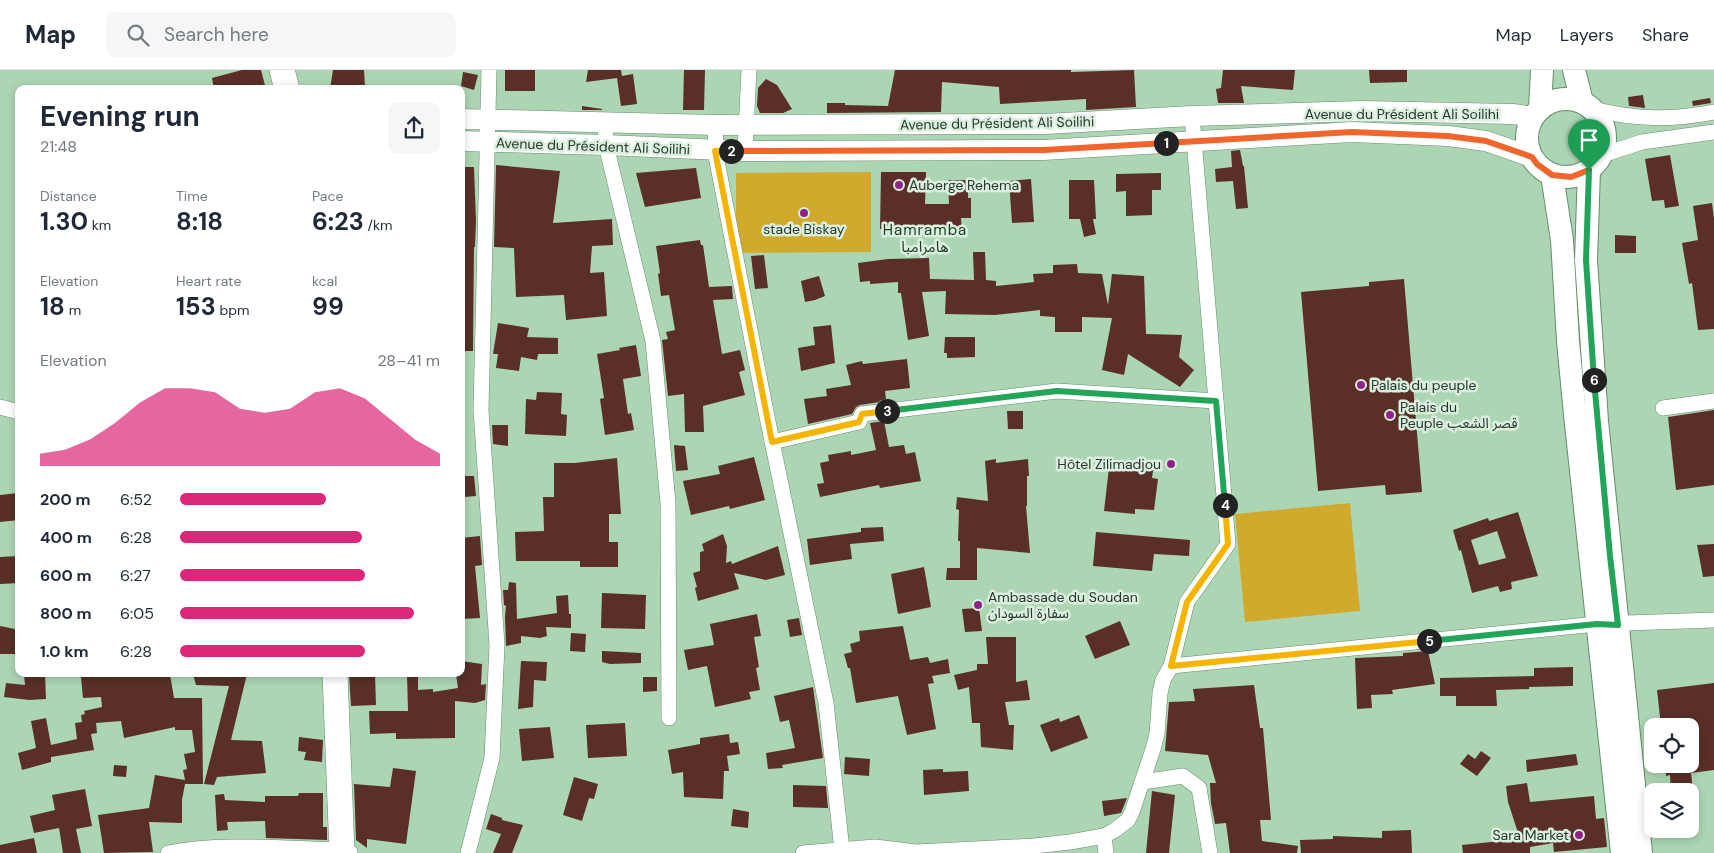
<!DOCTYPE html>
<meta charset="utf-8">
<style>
body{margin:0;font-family:"DM Sans","Noto Sans Arabic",sans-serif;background:#f6f6f7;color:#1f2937;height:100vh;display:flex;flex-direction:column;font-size:19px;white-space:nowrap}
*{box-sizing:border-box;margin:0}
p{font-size:16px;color:#747a83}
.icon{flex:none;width:28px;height:28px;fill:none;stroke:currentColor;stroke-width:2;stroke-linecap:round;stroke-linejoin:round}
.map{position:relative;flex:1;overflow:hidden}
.panel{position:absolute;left:15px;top:15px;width:450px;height:592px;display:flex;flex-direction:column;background:#fff;border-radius:10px;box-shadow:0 2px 8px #0003}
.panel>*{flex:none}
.buttons{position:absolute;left:1644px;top:648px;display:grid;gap:10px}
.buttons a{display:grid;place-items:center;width:55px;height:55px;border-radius:10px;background:#fff;box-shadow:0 2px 8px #0003;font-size:25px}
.pin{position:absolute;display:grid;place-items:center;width:42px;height:42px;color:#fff;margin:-51px -21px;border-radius:50% 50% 50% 0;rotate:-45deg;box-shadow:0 0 5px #0007}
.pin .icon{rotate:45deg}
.km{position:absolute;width:25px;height:25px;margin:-12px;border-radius:50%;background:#222;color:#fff;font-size:14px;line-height:25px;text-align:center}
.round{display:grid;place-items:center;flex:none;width:52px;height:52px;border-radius:10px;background:#f6f6f7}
.headline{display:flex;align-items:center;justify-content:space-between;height:85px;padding:0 25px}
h1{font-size:28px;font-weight:700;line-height:38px}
.stats{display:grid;grid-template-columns:repeat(3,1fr);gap:8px;height:85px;padding:5px 25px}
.stats div{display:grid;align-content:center}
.stats b{font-size:25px;font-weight:700}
.stats small{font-size:14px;font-weight:400}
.stats p{font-size:14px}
.chart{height:140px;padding:10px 25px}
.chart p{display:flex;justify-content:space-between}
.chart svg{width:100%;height:90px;margin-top:5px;fill:#db2777;opacity:.7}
ul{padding:0 25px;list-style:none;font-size:16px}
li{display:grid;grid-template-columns:80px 60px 1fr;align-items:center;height:38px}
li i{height:12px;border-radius:6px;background:#db2777}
header{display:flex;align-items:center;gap:30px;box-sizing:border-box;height:70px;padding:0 25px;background:#fff;border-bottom:1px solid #e0e1e3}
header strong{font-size:24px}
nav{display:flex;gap:28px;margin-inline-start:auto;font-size:18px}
.search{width:350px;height:45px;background:#f6f6f7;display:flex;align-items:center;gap:12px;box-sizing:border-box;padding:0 18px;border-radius:10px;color:#747a83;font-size:19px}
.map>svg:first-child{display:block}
.green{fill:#d1aa2d}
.building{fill:#592f28;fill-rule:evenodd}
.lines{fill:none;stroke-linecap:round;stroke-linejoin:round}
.minor-casing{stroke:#668c6d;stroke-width:16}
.tertiary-casing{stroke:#668c6d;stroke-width:21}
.secondary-casing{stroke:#668c6d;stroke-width:24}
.primary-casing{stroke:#668c6d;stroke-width:26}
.minor{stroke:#fff;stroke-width:15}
.tertiary{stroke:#fff;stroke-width:20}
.secondary{stroke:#fff;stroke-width:22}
.primary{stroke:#fff;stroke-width:25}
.split-1-casing{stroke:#fff;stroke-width:10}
.split-2-casing{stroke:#fff;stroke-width:10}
.split-3-casing{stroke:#fff;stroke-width:10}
.split-4-casing{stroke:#fff;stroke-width:10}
.split-5-casing{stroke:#fff;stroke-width:10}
.split-6-casing{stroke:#fff;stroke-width:10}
.split-7-casing{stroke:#fff;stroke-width:10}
.split-1{stroke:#f0652b;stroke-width:6}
.split-2{stroke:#f0652b;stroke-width:6}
.split-3{stroke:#f5b400;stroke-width:6}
.split-4{stroke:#22a559;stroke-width:6}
.split-5{stroke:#f5b400;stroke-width:6}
.split-6{stroke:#22a559;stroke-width:6}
.split-7{stroke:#22a559;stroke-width:6}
.poi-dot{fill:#8e2489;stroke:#dbefde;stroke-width:2}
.labels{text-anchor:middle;stroke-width:5;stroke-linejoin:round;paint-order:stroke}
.street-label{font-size:14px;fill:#28382b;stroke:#dbefde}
.poi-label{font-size:14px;fill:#28382b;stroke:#dbefde;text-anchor:start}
.neighbourhood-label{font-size:15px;letter-spacing:1px;fill:#183c22;stroke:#dbefde}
</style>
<header>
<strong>Map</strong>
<div class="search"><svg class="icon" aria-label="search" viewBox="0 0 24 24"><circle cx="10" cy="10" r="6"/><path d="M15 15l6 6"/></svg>Search here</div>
<nav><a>Map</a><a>Layers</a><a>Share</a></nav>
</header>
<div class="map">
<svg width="1714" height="783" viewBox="0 0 1714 783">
<rect width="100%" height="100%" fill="#acd5b4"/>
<!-- green -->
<g class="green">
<path d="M871,102V182L736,183V103Z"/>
<path d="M1350,433L1360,541L1245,552L1235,444Z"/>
</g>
<!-- building -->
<g class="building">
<path d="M242,0H261L266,19H214L212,8Z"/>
<path d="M333,0H364L365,17L330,19Z"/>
<rect x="505" y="0" width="30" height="21"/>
<path d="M588,0H621L622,6L633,4L637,34L621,36L617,8L586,12Z"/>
<path d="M684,0H705L704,40H683Z"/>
<path d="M895,0H1071V2L1134,0L1136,37L1086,40V29L1000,34L999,17L942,12L941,42L827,43V33H845V35L888,36Z"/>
<path d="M1223,0H1295L1293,20L1241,16L1244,33H1218L1216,19L1221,18Z"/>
<path d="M1369,0H1407V12L1370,13Z"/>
<path d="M463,2L478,5L474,20L461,16Z"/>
<path d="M766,9L777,15L792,39L783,43H760L757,36L758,18Z"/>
<path d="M1643,25L1645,38L1629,36L1628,27Z"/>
<path d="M1710,28L1711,33L1693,36L1692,31Z"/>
<path d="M582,36L602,39V40H582Z"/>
<path d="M1240,80L1243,96H1244L1248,138L1236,139L1233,111L1216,112L1215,99L1232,97L1231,81Z"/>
<path d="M1670,85L1679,136L1665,138L1664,130L1652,131L1645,89Z"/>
<path d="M496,95L560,101L553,153L612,149L613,175L592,176L590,203L604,202L607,246L566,250L564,225L516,227L514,178L494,177Z"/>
<path d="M461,97H474L476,151L475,177H474L473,281H461Z"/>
<path d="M696,98L701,128L645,137L636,103Z"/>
<path d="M881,102H926L925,134H949L948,110H968V128H971V148H961L962,162L934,163V160L880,159Z"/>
<path d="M1161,103V120H1152V145L1126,146V121L1116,122V104Z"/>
<path d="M1031,109L1034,152L1012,153L1009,111Z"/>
<path d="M1069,110H1094L1096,149H1093L1096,164L1084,167L1080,149H1069Z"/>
<path d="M1712,133L1714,149V259L1698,260L1692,213L1689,214L1682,173L1698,170L1693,136Z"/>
<path d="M1615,165L1636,166V183H1615Z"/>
<path d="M700,170L701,175H703L709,217L732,216L733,229L713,230L722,284L740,280L745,300L739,302L745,325L703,336L704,362H685L684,324L668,326L662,270L668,269L666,262L675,260L669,225L661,226L658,204L660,203L656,176Z"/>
<path d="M973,182H985L986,210L996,211V216L1034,212L1033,204L1053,203V195L1077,194L1078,203L1102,204L1108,235L1112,204L1144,206L1146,264L1182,265L1179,287L1194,300L1180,317L1128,284L1124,305L1102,300L1112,248L1082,247V262H1055V247L1040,246V240L995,245L945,244L946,221L922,222L929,266L908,270L901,223H898V212L870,214V211L860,212L858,193L888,189L929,188L930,209L974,210Z"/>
<path d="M764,185L768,218L755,219L751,186Z"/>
<path d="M819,206L825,226L815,230L805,232L801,211Z"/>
<path d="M1404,209L1422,422L1386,425L1385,415L1318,421L1301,222L1369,216V212Z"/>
<path d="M498,253L529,258L527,267L558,268V284H538L537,290L521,287L519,301L496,298L498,284H493Z"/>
<path d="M831,255L835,293L801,301L798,278L815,275L813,257Z"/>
<path d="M945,267H975V287L947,288V283H944Z"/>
<path d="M636,275L641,306L623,309L628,344L631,343L634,360L605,365L600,329L604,328L597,284L620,280L619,278Z"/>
<path d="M907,289L910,318L885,321L886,329L879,331L880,332L860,335L856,337L852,344L808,354L804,329L827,326L826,319L851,315L846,295L862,291L863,294Z"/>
<path d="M537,322L562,323L561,344L567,345L566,366L525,364L526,329L536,330Z"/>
<path d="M1714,340V415L1676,420L1668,347Z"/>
<path d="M1007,341H1023V359H1008Z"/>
<path d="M884,351L889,377L904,375L906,384L915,382L921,411L880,418L879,415L820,427L817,414L824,413L820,393L829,391L828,385L851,381V385L876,380L870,353Z"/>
<path d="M492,355H508V376L493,374Z"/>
<path d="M674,375L685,376L688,400L676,401Z"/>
<path d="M754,387L765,430L730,439L729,436L691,445L683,411L720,404L718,396Z"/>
<path d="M617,388L621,444H609V472H618V497H580V491H516L515,462L544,461L543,427H554V393H575Z"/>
<path d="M996,389V393L1028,389L1029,406H1027V436H1026L1030,483L977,478V510H946L947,498H960V471H958L959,440L956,439L957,427L988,431L985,391Z"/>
<path d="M1110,389L1154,394L1152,408L1158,409L1154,440L1135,439V444L1104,441Z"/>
<path d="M464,406H474L476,426L464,427Z"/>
<path d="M18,423L19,450L0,452V425Z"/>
<path d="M1518,442L1538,506L1511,512L1512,519L1500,522L1498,516L1472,523L1461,480L1459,481L1453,460L1488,448L1489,451ZM1497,461L1506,488L1479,495L1471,470Z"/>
<path d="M883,457L884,471L850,474L852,489L810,495L807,469L861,462V458Z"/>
<path d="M1096,462L1190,470L1189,486L1154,484L1152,501L1093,496Z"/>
<path d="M723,464L727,476L726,493L731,491L732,494L778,476L785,505L766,510L734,503L739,519L698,531L695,518L697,517L693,503L700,501V482L704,481L702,474Z"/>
<path d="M480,466L482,495L475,496L480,548L461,549V468Z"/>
<path d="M1714,474V506L1703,507L1697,475Z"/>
<path d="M19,486V513L0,514V487Z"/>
<path d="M924,497L931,537L898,544L891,504Z"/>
<path d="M509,512L516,513L517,549L557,543L556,526L568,525L569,544H571V558L546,557L547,566L540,568L521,566V573L506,576L505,547L506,536L504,535L503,520H508Z"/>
<path d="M602,523L646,525L645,559L601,558Z"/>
<path d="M979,538L982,561L965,562L962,539Z"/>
<path d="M757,544L761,566L754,567L759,597L756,598L760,620L749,622L751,629L715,637L707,596L688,600L684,580L714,575L710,554Z"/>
<path d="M799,548L802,565L790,567L787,550Z"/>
<path d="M1120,551L1130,575L1095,589L1085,566Z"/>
<path d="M0,556L15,559L19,563V584H0Z"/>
<path d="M903,556L910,590L928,587L930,593L948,589L950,603L932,606L934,613L928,614L936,659L907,665L898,626L856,633L850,598H848L844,584L852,582L850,574L860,571L859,561Z"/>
<path d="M571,563L586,564L585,582L570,581Z"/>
<path d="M986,567H1016V612L1027,610L1030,630L1005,632L1009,655H1014L1013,680L981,677L980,653H972L969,617L958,620L954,605L977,600V594H988Z"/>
<path d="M602,581L641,583V593L610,594L602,592Z"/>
<path d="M1428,581L1435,614L1392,620L1393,624L1371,625L1372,638L1357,639L1355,588L1403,586V583Z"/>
<path d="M461,591L482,594L481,615L486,614L485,630L475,633L455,631V668L396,669V663L370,664L369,641H408L407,604H418V620L433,619V622L458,618L456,604H461Z"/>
<path d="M521,591L547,592L546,611L534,610L533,637L518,639Z"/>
<path d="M1573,597V616L1529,617V619L1496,620L1497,636H1456V626H1440V608L1534,606V598Z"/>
<path d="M24,604H45L46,629L29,630L4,627L6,613L25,615Z"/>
<path d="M104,604H130V606L170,604L174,628H202L203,714H185L182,730V753L149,752L153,782L104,783L98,745L149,738L155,705L185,710L183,700L187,699L184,684L195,682L192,660H175V657L124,668L121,651L96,653L97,663L91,664L94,680L51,687V692L22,700L18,683L36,678L31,651L46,648L51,675L77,669L75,653L82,652L81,645L85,644L84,641L102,637L101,627L83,628L81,607H104Z"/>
<path d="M193,604H247L231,670L262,671L266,703L217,707L214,715L204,714L229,616L196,615Z"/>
<path d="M349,604H375L376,635L351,636Z"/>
<path d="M643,607H657V621L643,622Z"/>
<path d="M1714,613V700L1691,703L1693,721H1671L1670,705L1666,706L1665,694H1690V656H1661L1657,620Z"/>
<path d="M1254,615L1260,658H1263L1271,750H1260L1262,771L1298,776L1297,783H1230L1226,753L1215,754L1211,733L1210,713H1216L1208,685L1165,681L1169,632L1195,631L1193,619Z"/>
<path d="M813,617L823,688L782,695L783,698L768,699L766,683L795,678L789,650L780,652L774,626Z"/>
<path d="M1079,645L1088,668L1051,682L1040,655L1059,648L1060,652Z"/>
<path d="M625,653L627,686L588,688L586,655Z"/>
<path d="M550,657L554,688L522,691L519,659Z"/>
<path d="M729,664L730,673L738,672L740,684L727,686L729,701H724L723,729L684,727L683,702L672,704L668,680L700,674V668Z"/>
<path d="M299,667L323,670L322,692L304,690L306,682L298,681Z"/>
<path d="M1481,681L1491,688L1477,706L1460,694L1468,684L1475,689Z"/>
<path d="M1576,684L1578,695L1527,702L1526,690Z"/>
<path d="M845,687L870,689L869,706L844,704Z"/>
<path d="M114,695L127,696L126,707L113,706Z"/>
<path d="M393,698L416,701L406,774L367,769V778L356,770L354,714L390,717Z"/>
<path d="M943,699V702L968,701L969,721L924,725L923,700Z"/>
<path d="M574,707L598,714L594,729L589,728L582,751L563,745Z"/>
<path d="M1527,713L1530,732L1594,726L1596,749L1604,748L1607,777L1554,782L1553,773L1530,777V783H1463L1462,775L1520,769L1508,732L1506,716Z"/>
<path d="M793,715L826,716L828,738L793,737Z"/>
<path d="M85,719L92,756L76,759L81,783H63L59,758L34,763L30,746L55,740L52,725Z"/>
<path d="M1152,721L1175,725L1169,783H1146Z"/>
<path d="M299,723H323V757H327V770L266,768L265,751L227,752L228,760L217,761L215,725L224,724L225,730L265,732V726H298Z"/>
<path d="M1127,728L1121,743L1104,746L1102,731Z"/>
<path d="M733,739L749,742L748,758L731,756Z"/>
<path d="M491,744L502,748V750L523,755L512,783H493L501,764L486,759Z"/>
<path d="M1411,760L1412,783H1301L1300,770L1333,769V766L1382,768V761Z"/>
<path d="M34,768L37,783H0V775Z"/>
</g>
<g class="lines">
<defs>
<g id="minor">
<path d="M1593,39C1636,50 1671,50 1714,42"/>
<path d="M605,54L606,75L653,271L668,433L669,648"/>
<path d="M716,55L715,81L765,337L826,633L842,780"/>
<path d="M745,81L749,0"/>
<path d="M1602,85L1642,72L1714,62"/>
<path d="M0,337L19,342"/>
<path d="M1663,338L1714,331"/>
<path d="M772,372L859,352L862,344L1057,321L1216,331"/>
<path d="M1171,596L1597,554L1714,550"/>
<path d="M1142,712L1183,706L1199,718L1210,783"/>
<path d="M1104,766L1106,783"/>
<path d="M168,783C224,772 285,779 342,780L350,782"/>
<path d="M468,783L492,688L497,575L481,340L489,0"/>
<path d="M803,783L875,777L916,782L1034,776L1070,772L1104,766L1115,760L1128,750L1132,742L1153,679L1157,664L1160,623L1163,610L1171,596L1187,532L1228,474L1192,46"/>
</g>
<g id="tertiary">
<path d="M461,49L716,55L1045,54L1192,46L1362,41L1513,44L1533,47"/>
<path d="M461,71L606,75L745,81L1043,80L1352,62L1448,66L1486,71L1532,87"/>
</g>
<g id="secondary">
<path d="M1574,0L1582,32"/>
<circle cx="1566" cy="68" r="39"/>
<path d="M1540,39L1542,0"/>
<path d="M1589,100L1586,190L1597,351L1641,783"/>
<path d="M1552,105L1562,170L1568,271L1575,345L1622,783"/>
</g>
<g id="primary">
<path d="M282,0L287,19"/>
<path d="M335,604L342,783"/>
</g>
</defs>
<!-- minor casing -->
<use href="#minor" class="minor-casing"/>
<!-- tertiary casing -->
<use href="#tertiary" class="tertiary-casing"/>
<!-- secondary casing -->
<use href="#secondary" class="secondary-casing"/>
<!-- primary casing -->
<use href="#primary" class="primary-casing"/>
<!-- minor -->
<use href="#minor" class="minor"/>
<!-- tertiary -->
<use href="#tertiary" class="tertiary"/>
<!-- secondary -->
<use href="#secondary" class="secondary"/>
<!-- primary -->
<use href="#primary" class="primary"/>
</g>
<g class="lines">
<defs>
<path id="split-1" d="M1166,73L1352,62L1448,66L1486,71L1532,87L1537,94L1552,105L1571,107L1589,100"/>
<path id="split-2" d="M731,81L1044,80L1166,73"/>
<path id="split-3" d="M731,81H715L772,372L859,352L862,344L887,341"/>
<path id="split-4" d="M887,341L1057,321L1216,331L1225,435"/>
<path id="split-5" d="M1225,435L1228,474L1187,532L1171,596L1429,571"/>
<path id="split-6" d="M1429,571L1597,554L1618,555L1610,486L1594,310"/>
<path id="split-7" d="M1589,100L1586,190L1594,310"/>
</defs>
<!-- split-1 casing -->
<use href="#split-1" class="split-1-casing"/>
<!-- split-2 casing -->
<use href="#split-2" class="split-2-casing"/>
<!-- split-3 casing -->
<use href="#split-3" class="split-3-casing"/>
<!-- split-4 casing -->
<use href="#split-4" class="split-4-casing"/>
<!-- split-5 casing -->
<use href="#split-5" class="split-5-casing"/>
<!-- split-6 casing -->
<use href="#split-6" class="split-6-casing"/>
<!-- split-7 casing -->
<use href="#split-7" class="split-7-casing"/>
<!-- split-1 -->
<use href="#split-1" class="split-1"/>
<!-- split-2 -->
<use href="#split-2" class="split-2"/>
<!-- split-3 -->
<use href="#split-3" class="split-3"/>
<!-- split-4 -->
<use href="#split-4" class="split-4"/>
<!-- split-5 -->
<use href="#split-5" class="split-5"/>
<!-- split-6 -->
<use href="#split-6" class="split-6"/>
<!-- split-7 -->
<use href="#split-7" class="split-7"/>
</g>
<!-- markers -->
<g class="poi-dot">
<circle cx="899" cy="115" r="5"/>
<circle cx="804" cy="143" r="5"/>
<circle cx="1361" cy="315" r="5"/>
<circle cx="1390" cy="345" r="5"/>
<circle cx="1171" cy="394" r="5"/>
<circle cx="978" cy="535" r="5"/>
<circle cx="1579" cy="765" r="5"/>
</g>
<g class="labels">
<!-- street labels -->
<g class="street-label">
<text x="1402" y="49">Avenue du Président Ali Soilihi</text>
<text transform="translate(997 53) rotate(-1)" y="5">Avenue du Président Ali Soilihi</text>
<text transform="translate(593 76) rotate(2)" y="5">Avenue du Président Ali Soilihi</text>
</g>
<!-- poi labels -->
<g class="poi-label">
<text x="909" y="120">Auberge Rehema</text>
<text x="804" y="164" text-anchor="middle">stade Biskay</text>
<text x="1371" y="320">Palais du peuple</text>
<text x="1400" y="342">Palais du<tspan x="1400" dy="16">Peuple قصر الشعب</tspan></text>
<text x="1161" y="399" text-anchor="end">Hôtel Zilimadjou</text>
<text x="988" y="532">Ambassade du Soudan<tspan x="988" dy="16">سفارة السودان</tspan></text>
<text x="1569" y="770" text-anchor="end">Sara Market</text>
</g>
<!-- neighbourhood labels -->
<g class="neighbourhood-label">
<text x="925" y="165">Hamramba<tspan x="925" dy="17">هامرامبا</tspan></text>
</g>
</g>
</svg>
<div class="buttons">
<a><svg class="icon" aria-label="locate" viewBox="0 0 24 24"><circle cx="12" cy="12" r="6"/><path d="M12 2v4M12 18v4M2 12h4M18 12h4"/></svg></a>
<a><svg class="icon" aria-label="layers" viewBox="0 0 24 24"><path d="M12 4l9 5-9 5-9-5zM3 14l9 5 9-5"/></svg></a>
</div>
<div class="pin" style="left:1589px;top:100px;background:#1e9e55"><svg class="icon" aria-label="arrive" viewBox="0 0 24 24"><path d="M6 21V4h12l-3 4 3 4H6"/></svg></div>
<b class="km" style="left:1166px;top:73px">1</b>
<b class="km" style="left:731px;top:81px">2</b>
<b class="km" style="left:887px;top:341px">3</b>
<b class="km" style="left:1225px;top:435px">4</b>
<b class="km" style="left:1429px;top:571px">5</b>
<b class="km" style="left:1594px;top:310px">6</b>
<section class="panel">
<div class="headline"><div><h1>Evening run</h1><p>21:48</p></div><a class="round"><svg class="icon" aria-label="share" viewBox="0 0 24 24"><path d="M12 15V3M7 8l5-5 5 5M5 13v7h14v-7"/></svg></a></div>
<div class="stats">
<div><p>Distance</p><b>1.30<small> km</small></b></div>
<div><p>Time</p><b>8:18</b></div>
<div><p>Pace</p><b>6:23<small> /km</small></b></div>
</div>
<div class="stats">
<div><p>Elevation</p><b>18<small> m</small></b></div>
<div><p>Heart rate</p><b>153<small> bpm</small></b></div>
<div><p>kcal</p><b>99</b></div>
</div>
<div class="chart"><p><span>Elevation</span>28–41 m</p>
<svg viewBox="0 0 160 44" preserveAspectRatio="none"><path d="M0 44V38L10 36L20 31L30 23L40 13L50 6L60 6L70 8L80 16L90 18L100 16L110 8L120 6L130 11L140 21L150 31L160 38V44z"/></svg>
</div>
<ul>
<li><b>200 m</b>6:52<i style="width:56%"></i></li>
<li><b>400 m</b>6:28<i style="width:70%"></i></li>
<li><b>600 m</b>6:27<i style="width:71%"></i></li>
<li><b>800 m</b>6:05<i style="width:90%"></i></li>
<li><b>1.0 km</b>6:28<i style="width:71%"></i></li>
</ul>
</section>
</div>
